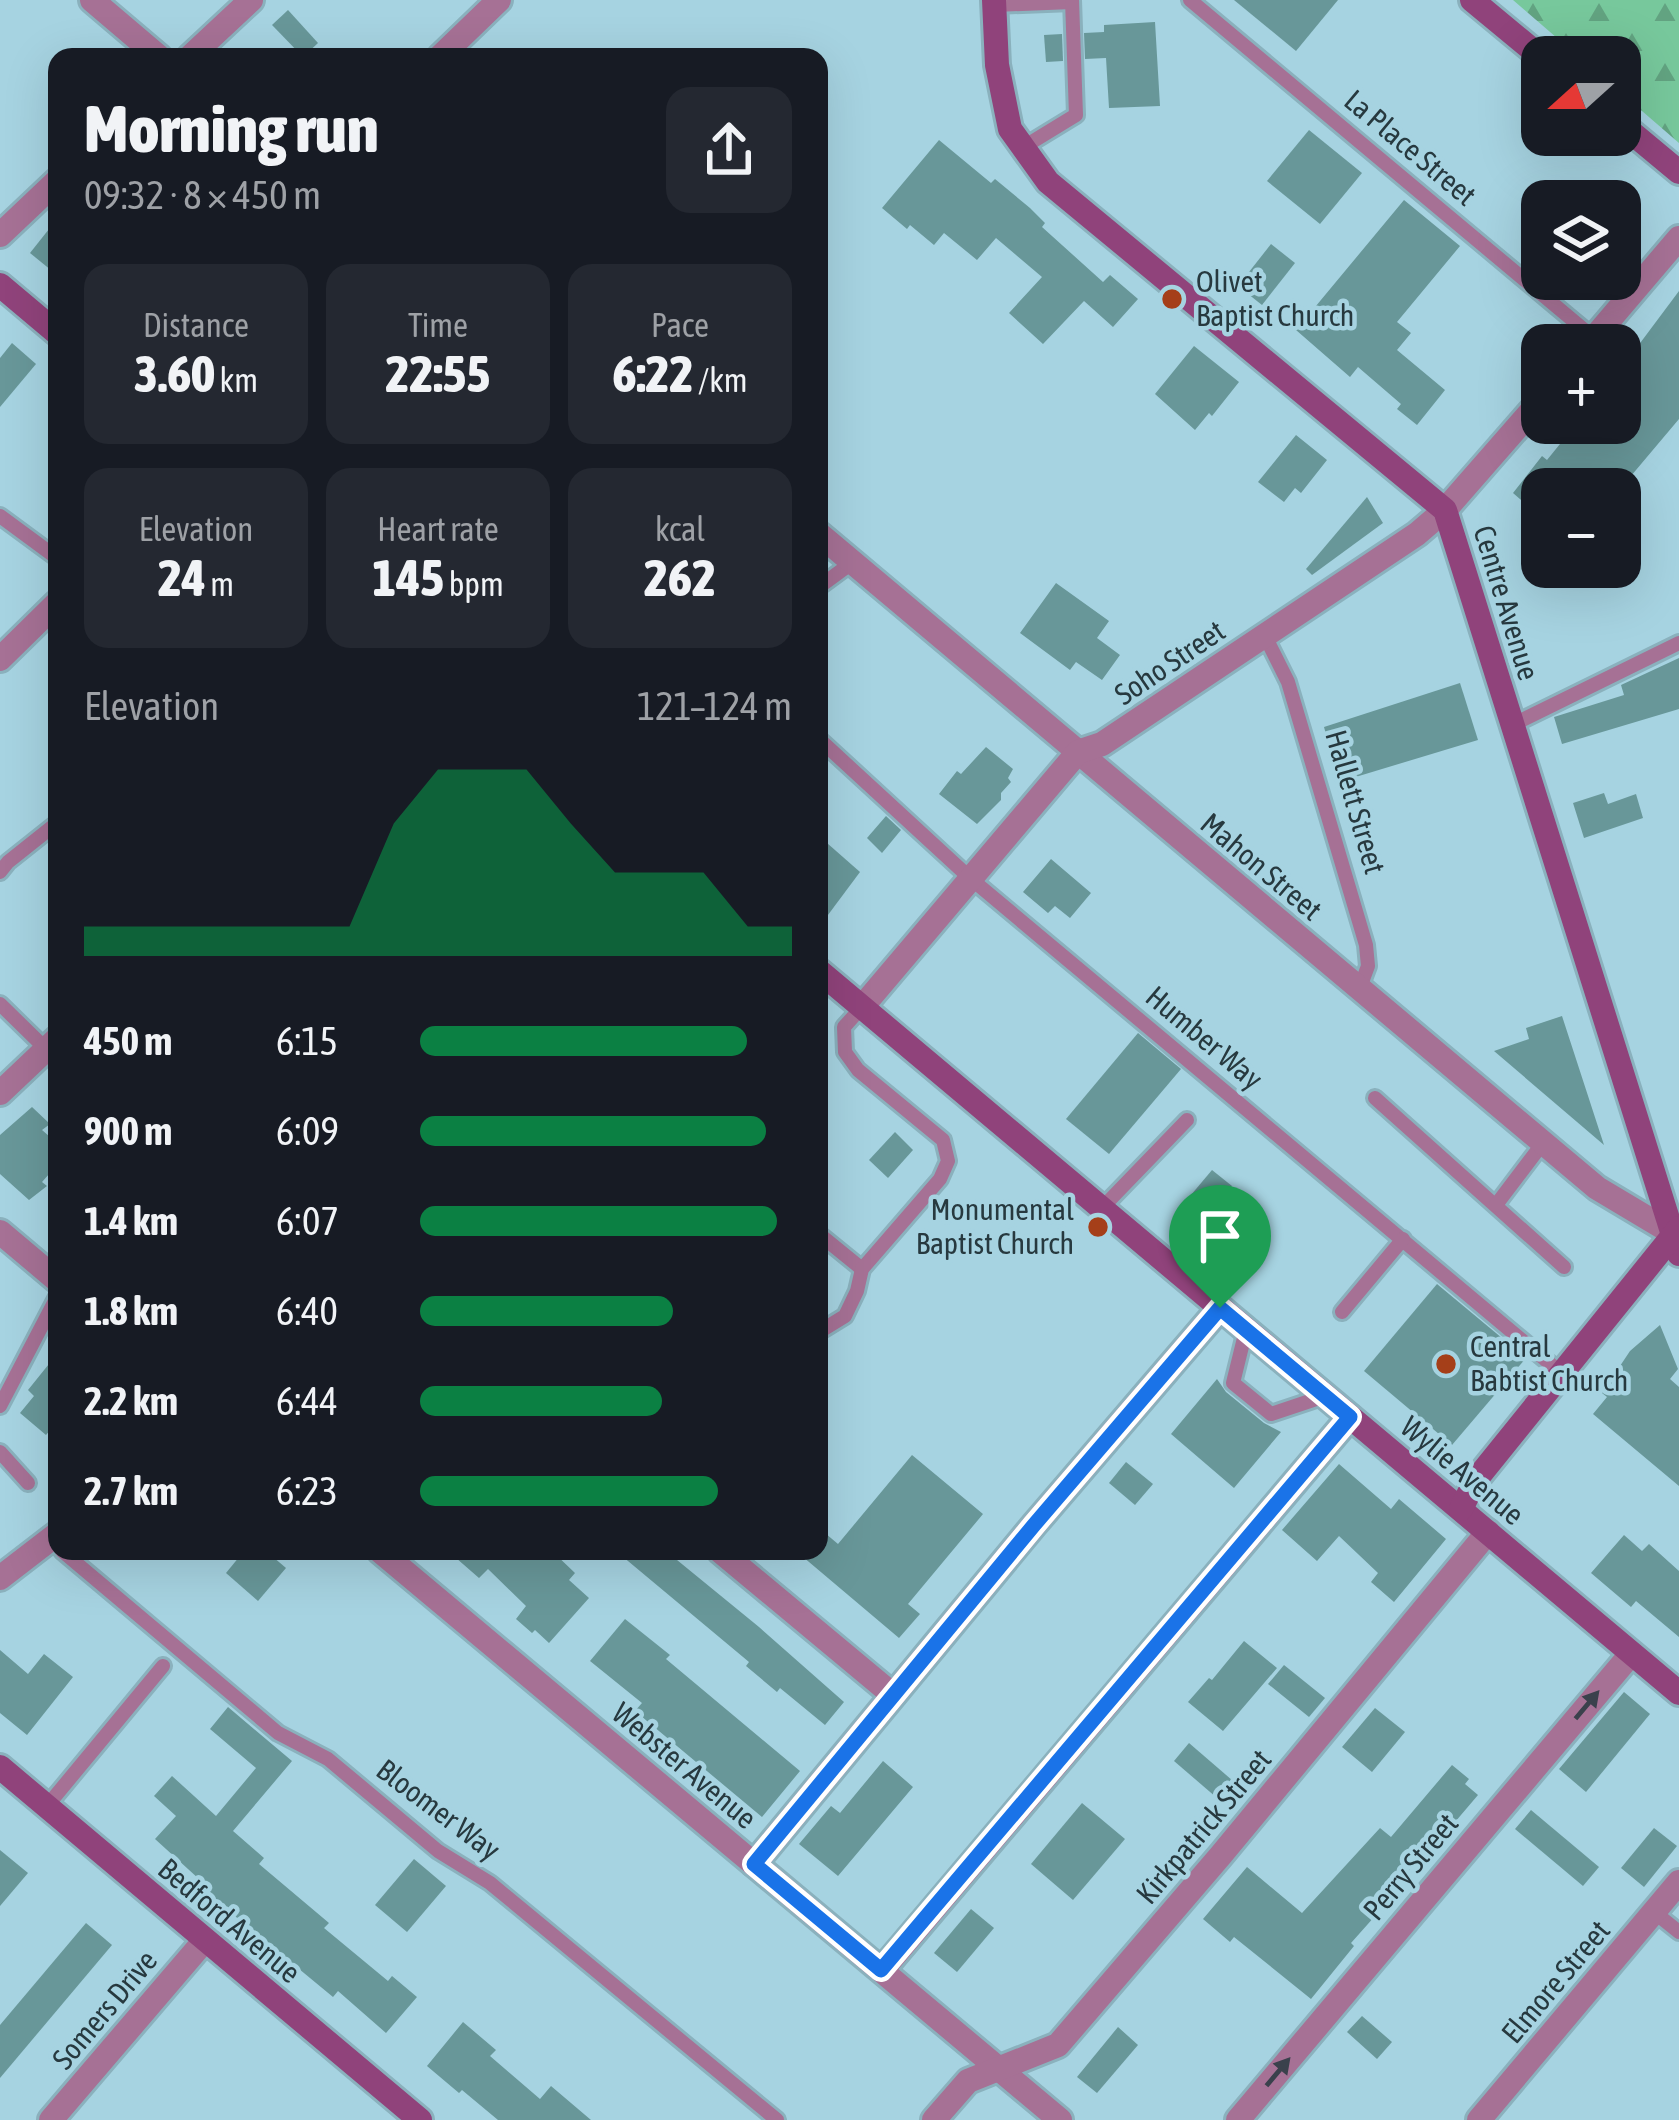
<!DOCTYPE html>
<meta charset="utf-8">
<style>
body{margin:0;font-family:"Asap Condensed",sans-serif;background:#242831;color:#f1f3f6;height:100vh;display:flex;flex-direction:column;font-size:45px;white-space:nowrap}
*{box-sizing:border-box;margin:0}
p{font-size:39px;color:#9ea1a6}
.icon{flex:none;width:66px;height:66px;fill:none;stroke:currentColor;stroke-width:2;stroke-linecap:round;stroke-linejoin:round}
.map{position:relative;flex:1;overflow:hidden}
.sheet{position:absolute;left:48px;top:48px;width:780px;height:1512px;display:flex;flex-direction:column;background:#171b24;border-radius:24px;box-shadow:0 12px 48px #0002}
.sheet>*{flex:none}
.needle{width:78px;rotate:249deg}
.buttons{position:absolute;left:1521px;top:36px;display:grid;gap:24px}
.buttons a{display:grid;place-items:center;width:120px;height:120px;border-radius:24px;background:#171b24;box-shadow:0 12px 48px #0002;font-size:60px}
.pin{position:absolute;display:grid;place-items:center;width:102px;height:102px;color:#fff;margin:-123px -51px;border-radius:50% 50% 50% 0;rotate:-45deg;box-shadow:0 0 12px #0007}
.pin .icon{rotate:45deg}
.round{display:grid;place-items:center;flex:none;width:126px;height:126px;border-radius:24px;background:#242831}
.summary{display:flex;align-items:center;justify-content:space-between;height:204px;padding:0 36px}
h1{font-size:66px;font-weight:800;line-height:90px}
.stats{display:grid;grid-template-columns:repeat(3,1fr);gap:18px;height:204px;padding:12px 36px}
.stats div{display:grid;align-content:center;border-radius:24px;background:#242831;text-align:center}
.stats b{font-size:51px;font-weight:800}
.stats small{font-size:33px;font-weight:400}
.stats p{font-size:33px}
.chart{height:336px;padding:24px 36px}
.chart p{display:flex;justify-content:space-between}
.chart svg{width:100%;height:216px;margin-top:12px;fill:#0b8043;opacity:.7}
ul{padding:0 36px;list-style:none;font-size:39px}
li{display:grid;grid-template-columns:192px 144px 1fr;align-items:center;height:90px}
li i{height:30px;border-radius:15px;background:#0b8043}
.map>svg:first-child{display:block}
.forest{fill:url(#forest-firs)}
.building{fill:#689799}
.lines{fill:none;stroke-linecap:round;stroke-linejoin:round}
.lane-casing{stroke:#8ab1bd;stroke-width:20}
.street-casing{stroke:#8ab1bd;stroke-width:30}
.secondary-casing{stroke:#8ab1bd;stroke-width:30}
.lane{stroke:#a67195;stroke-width:14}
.street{stroke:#a67195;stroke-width:24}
.secondary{stroke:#90437b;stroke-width:24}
.oneway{fill:#3a414c}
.route-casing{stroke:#fff;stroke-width:24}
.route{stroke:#1a73e8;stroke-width:15}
.poi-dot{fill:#a53f19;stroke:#a6d3e1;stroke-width:4.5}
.labels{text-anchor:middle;stroke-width:9;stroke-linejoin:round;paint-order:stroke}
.street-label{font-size:30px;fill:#27393f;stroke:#a6d3e1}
.poi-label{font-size:30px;fill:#27393f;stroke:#a6d3e1;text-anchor:start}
</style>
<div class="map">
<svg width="1679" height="2120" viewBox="0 0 1679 2120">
<defs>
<pattern id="forest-firs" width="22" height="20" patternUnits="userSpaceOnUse" patternTransform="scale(3)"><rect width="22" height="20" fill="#77c89c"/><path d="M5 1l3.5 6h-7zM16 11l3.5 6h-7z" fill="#62a381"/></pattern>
</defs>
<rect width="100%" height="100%" fill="#a6d3e1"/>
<!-- forest -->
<path class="forest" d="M1513,0H1679V143L1620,92V57H1579Z"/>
<!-- building -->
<g class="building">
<path d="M1234,0H1338L1296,51Z"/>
<path d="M288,10L318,43L303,57L272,25Z"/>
<path d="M1155,22L1160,106L1109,108L1106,58L1085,59L1084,33L1104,32V25Z"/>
<path d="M1062,34L1063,61L1046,62L1044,35Z"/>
<path d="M1309,130L1362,173L1320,224L1267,181Z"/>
<path d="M939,140L991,183L995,179L1030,208L1045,223L1042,227L1103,282L1110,275L1138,299L1113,327L1084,301L1043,344L1009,313L1042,277L996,238L977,260L944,233L934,245L910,225L907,229L882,208Z"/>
<path d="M1404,200L1460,246L1397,322L1411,333L1397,350L1445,390L1417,425L1397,409L1401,404L1358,367L1350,377L1296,330Z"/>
<path d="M57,219V275L30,253Z"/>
<path d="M1271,244L1295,263L1262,305L1238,286Z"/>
<path d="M1679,291V419L1620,489H1542V518L1513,493L1542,456L1547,460L1577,423H1620V370Z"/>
<path d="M12,343L36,364L0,407V358Z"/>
<path d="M1194,346L1239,382L1212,416L1209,413L1195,430L1155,394Z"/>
<path d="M1296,435L1327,460L1301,493L1295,488L1284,502L1258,482Z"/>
<path d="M1367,497L1383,523L1312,575L1306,569Z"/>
<path d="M1056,583L1109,621L1097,638L1120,655L1102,680L1076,662L1070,670L1020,633Z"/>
<path d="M1679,658V709L1562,744L1554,717L1624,695L1621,685Z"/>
<path d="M1460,683L1478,740L1339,782L1324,727Z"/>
<path d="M986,747L1013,769L1008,778L1011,782L1001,793V800L977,824L939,794L957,771L961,774Z"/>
<path d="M1604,793L1608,804L1636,794L1643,818L1584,838L1573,803Z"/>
<path d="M886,816L901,830L882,853L867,838Z"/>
<path d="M819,836L860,872L819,927Z"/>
<path d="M1051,859L1091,893L1070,918L1055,906L1048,913L1023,892Z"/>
<path d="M1562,1016L1604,1145L1494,1051L1529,1039L1526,1028Z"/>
<path d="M1138,1033L1181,1069L1109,1154L1066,1119Z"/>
<path d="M32,1107L50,1124L42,1130L57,1143V1165L42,1182L47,1186L29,1200L0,1174V1135Z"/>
<path d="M895,1132L913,1150L888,1178L869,1160Z"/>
<path d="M1212,1170L1232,1186L1195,1230L1175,1214Z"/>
<path d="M1437,1284L1526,1358L1452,1445L1364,1371Z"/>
<path d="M1660,1325L1678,1369L1670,1379L1679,1387V1486L1593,1414L1607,1397L1602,1393L1630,1351Z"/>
<path d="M57,1354V1422L46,1435L20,1413L34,1396L28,1390Z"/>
<path d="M1217,1379L1226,1392L1264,1423L1281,1432L1234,1488L1171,1434Z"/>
<path d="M912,1455L983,1514L908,1604L920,1614L899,1638L796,1551H819V1528L838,1544Z"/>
<path d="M1126,1462L1153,1484L1135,1505L1109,1483Z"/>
<path d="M1339,1464L1391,1509L1399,1499L1446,1539L1394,1602L1371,1582L1378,1573L1339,1536L1317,1561L1282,1530Z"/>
<path d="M1624,1535L1642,1551L1649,1544L1679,1571V1637L1636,1601L1631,1607L1591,1573Z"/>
<path d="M244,1551H266L286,1568L258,1601L226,1573Z"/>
<path d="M448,1551H552L575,1573L569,1580L589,1598L549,1643L535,1630L532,1633L516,1619L526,1606L488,1569L479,1578Z"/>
<path d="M616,1551H666L759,1627L844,1702L825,1725L780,1688L777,1692L746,1666L749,1662Z"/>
<path d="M625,1619L670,1655L666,1659L800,1771L762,1817L635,1711L642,1703L590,1661Z"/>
<path d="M1244,1641L1277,1668L1223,1731L1188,1702L1209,1678L1212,1680Z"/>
<path d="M0,1650L28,1674L44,1654L73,1677L27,1735L0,1713Z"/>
<path d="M1284,1665L1325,1698L1309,1717L1268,1684Z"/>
<path d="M1624,1692L1650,1714L1586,1792L1559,1769Z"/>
<path d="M228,1707L292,1761L233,1831L264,1858L259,1864L329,1923L324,1928L388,1981L392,1976L417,1997L386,2033L338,1991L333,1997L195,1883L199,1879L155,1839L176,1816L154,1796L172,1776L216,1816L256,1768L210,1729Z"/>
<path d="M1375,1708L1405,1732L1372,1772L1342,1747Z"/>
<path d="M1189,1743L1247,1793L1231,1810L1174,1761Z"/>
<path d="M883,1761L913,1787L838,1876L799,1844L831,1806L840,1813Z"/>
<path d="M1452,1765L1469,1779L1465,1784L1478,1795L1438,1842L1435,1839L1396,1886L1400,1888L1351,1943L1354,1946L1311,1999L1234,1937L1230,1942L1203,1919L1247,1867L1302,1913L1380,1828L1391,1837Z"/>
<path d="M1082,1803L1125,1839L1073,1900L1031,1864Z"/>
<path d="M1531,1810L1599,1867L1583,1886L1515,1829Z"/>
<path d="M1654,1828L1677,1846L1644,1887L1621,1868Z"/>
<path d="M0,1850L28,1873L0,1906Z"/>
<path d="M414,1859L446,1886L407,1932L375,1905Z"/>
<path d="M971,1909L994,1928L957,1972L934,1953Z"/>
<path d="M86,1923L112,1945L0,2078V2025Z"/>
<path d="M1362,2016L1392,2042L1377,2059L1347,2032Z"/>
<path d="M463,2022L496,2050L490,2056L540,2099L551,2086L591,2120H498L462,2090L459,2093L427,2066Z"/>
<path d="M1118,2027L1138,2045L1097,2093L1077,2077Z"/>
</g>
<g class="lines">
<defs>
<g id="lane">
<path d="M1190,0L1594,338"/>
<path d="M995,5L1072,2"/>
<path d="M1022,148L1076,115L1072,0"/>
<path d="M0,516L57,558"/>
<path d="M819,587L853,562"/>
<path d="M1265,636L1288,682L1366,945L1368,966L1359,990"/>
<path d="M1512,725L1679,643"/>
<path d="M819,739L970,878L1560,1372"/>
<path d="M0,872L8,862L57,823"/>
<path d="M0,1004L46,1049"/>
<path d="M1375,1098L1564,1267"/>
<path d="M1496,1205L1543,1143"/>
<path d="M1102,1208L1187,1120"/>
<path d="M819,1234L862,1269"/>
<path d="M1342,1312L1403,1239"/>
<path d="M1246,1330L1233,1383L1271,1414L1325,1396"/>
<path d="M819,1332L845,1316L857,1291L862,1269L940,1179L948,1161L943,1140L858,1070L845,1052L844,1027L862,1007"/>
<path d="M0,1406L57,1297"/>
<path d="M0,1452L28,1483"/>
<path d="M62,1551L278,1733L328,1759L438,1851L490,1883L777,2120"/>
<path d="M47,1806L163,1666"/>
<path d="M1654,1912L1679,1932"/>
</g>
<g id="street">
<path d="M92,0L159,57"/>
<path d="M190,57L251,0"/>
<path d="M440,57L499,0"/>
<path d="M0,235L57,181"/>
<path d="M1588,345L1679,238"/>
<path d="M819,534L1597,1188L1674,1234"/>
<path d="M0,659L57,603"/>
<path d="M862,1007L1078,752L1102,744L1417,534L1445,510L1542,399"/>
<path d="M0,1093L57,1039"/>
<path d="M0,1232L57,1280"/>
<path d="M380,1551L1060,2120"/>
<path d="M720,1551L893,1695"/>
<path d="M0,1578L57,1534"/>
<path d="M754,1864L1034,1525L1220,1308"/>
<path d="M882,1970L1350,1417"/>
<path d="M51,2120L205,1940"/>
<path d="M934,2120L968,2081L1058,2045L1221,1855L1488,1532"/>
<path d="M1238,2120L1631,1654"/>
<path d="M1479,2120L1679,1882"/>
</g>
<g id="secondary">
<path d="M994,0L997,65L1010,129L1048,182L1445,510L1679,1254"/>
<path d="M1472,0L1542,58"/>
<path d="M1620,123L1679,172"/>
<path d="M0,285L57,333"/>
<path d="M819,971L1679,1693"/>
<path d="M1461,1509L1475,1481L1679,1228"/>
<path d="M0,1767L420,2120"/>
</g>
</defs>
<!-- lane casing -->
<use href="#lane" class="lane-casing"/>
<!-- street casing -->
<use href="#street" class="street-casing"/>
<!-- secondary casing -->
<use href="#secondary" class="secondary-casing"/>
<!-- lane -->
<use href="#lane" class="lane"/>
<!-- street -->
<use href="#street" class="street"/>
<!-- secondary -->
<use href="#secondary" class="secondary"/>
</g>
<!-- one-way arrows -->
<defs><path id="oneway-solid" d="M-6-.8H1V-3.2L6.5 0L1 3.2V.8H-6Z" transform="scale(3)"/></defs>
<g class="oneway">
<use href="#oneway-solid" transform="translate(1587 1705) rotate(-50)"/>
<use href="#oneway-solid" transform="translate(1278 2072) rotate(-50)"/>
</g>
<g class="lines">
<defs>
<path id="route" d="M1220,1308L1350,1417L881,1970L754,1864L1034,1525Z"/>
</defs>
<!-- route casing -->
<use href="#route" class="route-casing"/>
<!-- route -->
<use href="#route" class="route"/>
</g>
<!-- markers -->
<g class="poi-dot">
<circle cx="1172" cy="299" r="12"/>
<circle cx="1098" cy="1227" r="12"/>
<circle cx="1446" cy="1364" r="12"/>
</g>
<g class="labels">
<!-- street labels -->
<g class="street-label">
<text transform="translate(1410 148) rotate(40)" y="10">La Place Street</text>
<text transform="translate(1506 603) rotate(73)" y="10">Centre Avenue</text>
<text transform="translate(1170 663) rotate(-34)" y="10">Soho Street</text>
<text transform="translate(1355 802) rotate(74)" y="10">Hallett Street</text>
<text transform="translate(1261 867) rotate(40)" y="10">Mahon Street</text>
<text transform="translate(1204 1038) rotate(40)" y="10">Humber Way</text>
<text transform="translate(1462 1471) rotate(40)" y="10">Wylie Avenue</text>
<text transform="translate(684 1766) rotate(40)" y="10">Webster Avenue</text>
<text transform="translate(438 1810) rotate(37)" y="10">Bloomer Way</text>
<text transform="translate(1204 1827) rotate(-50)" y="10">Kirkpatrick Street</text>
<text transform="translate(1411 1867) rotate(-50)" y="10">Perry Street</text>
<text transform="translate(229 1921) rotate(40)" y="10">Bedford Avenue</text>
<text transform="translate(1556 1982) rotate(-50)" y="10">Elmore Street</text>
<text transform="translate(105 2010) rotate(-50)" y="10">Somers Drive</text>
</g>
<!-- poi labels -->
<g class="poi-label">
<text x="1196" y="292">Olivet<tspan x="1196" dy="34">Baptist Church</tspan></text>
<text x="1074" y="1220" text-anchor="end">Monumental<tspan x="1074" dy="34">Baptist Church</tspan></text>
<text x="1470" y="1357">Central<tspan x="1470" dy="34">Babtist Church</tspan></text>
</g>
</g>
</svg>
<div class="buttons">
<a><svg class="needle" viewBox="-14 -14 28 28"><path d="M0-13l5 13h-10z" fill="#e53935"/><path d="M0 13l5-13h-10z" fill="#9ea1a6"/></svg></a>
<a><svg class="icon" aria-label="layers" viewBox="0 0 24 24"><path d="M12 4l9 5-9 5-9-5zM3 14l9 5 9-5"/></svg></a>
<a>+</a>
<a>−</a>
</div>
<div class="pin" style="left:1220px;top:1308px;background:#1e9e55"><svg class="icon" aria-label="arrive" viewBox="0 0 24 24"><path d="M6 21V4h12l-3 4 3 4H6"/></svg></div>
<section class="sheet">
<div class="summary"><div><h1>Morning run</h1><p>09:32 · 8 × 450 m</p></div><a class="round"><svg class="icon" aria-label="share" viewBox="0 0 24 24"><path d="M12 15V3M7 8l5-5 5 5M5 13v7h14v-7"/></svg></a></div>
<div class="stats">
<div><p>Distance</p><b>3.60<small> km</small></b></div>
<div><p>Time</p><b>22:55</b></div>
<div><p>Pace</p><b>6:22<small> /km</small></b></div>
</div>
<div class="stats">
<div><p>Elevation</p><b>24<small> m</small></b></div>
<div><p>Heart rate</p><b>145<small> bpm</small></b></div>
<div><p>kcal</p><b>262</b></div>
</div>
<div class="chart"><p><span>Elevation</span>121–124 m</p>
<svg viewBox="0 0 160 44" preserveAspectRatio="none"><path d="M0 44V38L10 38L20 38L30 38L40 38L50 38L60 38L70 17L80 6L90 6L100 6L110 17L120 27L130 27L140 27L150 38L160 38V44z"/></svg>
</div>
<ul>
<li><b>450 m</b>6:15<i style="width:88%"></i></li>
<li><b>900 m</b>6:09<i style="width:93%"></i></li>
<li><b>1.4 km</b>6:07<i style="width:96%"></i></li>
<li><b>1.8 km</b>6:40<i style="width:68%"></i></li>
<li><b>2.2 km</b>6:44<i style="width:65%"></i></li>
<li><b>2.7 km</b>6:23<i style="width:80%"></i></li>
</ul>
</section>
</div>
